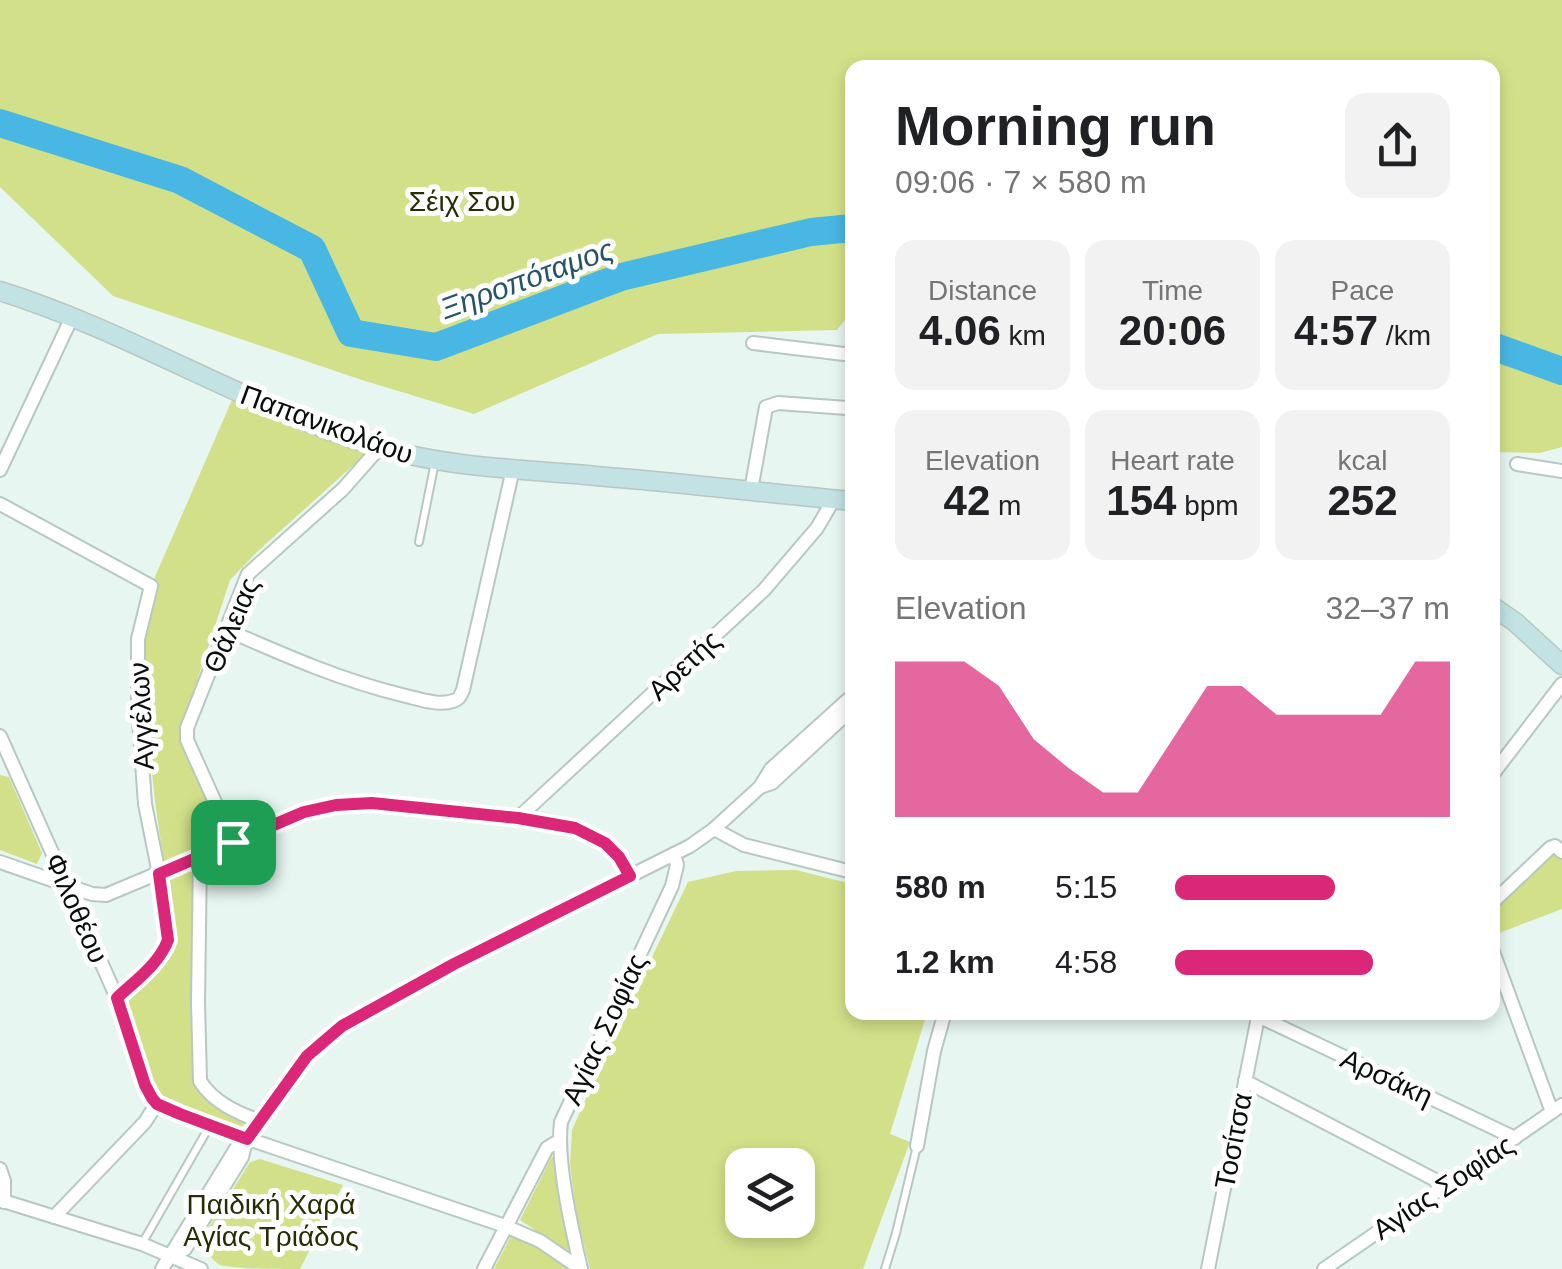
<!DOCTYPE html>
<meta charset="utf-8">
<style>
body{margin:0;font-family:Arial,sans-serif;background:#f2f2f2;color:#202124;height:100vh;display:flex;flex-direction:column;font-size:38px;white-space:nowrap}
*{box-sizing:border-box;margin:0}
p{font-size:32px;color:#757577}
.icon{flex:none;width:55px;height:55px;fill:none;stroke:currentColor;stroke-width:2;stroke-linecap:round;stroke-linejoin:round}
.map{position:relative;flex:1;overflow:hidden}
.panel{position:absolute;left:845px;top:60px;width:655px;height:960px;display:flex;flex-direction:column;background:#fff;border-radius:20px;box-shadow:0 5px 15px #0003}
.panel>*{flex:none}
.buttons{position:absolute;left:725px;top:1148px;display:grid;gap:20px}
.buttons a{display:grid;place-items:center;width:90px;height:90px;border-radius:20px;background:#fff;box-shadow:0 5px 15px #0003;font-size:50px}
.pin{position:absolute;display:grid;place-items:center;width:85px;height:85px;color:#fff;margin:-42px;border-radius:20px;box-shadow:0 5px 15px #0006}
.round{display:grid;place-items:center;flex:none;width:105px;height:105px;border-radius:20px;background:#f2f2f2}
.head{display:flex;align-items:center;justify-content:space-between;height:170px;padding:0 50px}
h1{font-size:55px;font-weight:700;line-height:75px}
.figures{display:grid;grid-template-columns:repeat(3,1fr);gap:15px;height:170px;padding:10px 50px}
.figures div{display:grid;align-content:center;border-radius:20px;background:#f2f2f2;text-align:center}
.figures b{font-size:42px;font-weight:700}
.figures small{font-size:28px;font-weight:400}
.figures p{font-size:28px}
.chart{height:280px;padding:20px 50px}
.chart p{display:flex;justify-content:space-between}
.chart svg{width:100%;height:180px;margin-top:10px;fill:#db2777;opacity:.7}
ul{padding:0 50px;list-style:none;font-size:32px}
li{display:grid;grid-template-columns:160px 120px 1fr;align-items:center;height:75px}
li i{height:25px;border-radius:12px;background:#db2777}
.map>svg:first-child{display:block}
.green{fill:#d2e189;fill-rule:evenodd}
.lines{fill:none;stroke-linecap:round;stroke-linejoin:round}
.river{stroke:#49b7e4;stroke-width:28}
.lane-casing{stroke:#b8c7c1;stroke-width:10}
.street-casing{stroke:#b8c7c1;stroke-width:16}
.secondary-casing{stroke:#b8c7c1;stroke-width:21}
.lane{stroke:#fff;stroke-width:6}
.street{stroke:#fff;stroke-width:12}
.secondary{stroke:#c2e2e4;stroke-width:18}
.route-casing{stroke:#fff;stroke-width:20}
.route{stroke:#db2777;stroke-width:12}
.labels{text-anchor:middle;stroke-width:10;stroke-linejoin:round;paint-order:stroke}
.park-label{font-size:28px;fill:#282d05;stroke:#fff}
.street-label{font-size:28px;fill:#090e0c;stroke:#fff}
.water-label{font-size:30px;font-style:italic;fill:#275568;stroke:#fff}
</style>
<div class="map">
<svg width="1562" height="1269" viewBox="0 0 1562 1269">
<rect width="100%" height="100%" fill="#e7f6f1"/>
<!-- green -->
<g class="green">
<path d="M0,0H1562V447L1540,453L1493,452L1492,68H852V311L837,330L658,334L474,414L362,380L113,296L0,187Z"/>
<path d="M232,400L301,429L368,452L257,552L230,580L181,730L225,833L196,847L191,976L193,1077L200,1091L246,1120L241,1130L159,1096L127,1002L170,958L175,943L155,801L144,698L143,659L149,621L151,586Z"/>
<path d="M0,775L9,777L42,853L37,864L0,850Z"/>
<path d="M1554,852L1562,860V909L1499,933L1493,911Z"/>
<path d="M796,870L852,884V1012L927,1013L890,1134L910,1142L863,1269H590L575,1209L570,1163L572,1130L614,1036L688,882L736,871ZM742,1165H798V1220H742Z"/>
<path d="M554,1156L557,1157L561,1206L572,1248L570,1251H566L520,1220L551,1158Z"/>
<path d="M260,1159L343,1185L300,1269C280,1269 236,1269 220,1265C211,1260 205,1249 201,1240L250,1162Z"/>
<path d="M511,1236L541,1248L567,1269H494Z"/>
</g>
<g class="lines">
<!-- river -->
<g class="river">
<path d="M0,123L180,180L312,249L351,333L436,347L621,277L811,232L852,228"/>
<path d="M1492,346L1562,371"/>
</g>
<defs>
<g id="lane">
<path d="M419,542L435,462"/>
<path d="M143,1242L209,1127"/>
<path d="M885,1269L896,1233L917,1146"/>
</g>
<g id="street">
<path d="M753,343L844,354L852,353"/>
<path d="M1517,464L1562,471"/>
<path d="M0,470L72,317"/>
<path d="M751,490L766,407L778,403L847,408"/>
<path d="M0,504L151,586L138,639V706L145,804L164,899L167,940L160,957L117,998"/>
<path d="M227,630C286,656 343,681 406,696C419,699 439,706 453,701C460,699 460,696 463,690L513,469"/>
<path d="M0,736L117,998L145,1085L157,1103L210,1126L505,1226L540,1241L581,1269"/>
<path d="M1492,775L1562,684"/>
<path d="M760,787L772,783L852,709"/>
<path d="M518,818L764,590L817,528L834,499"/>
<path d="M714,829L744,845L852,872"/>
<path d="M233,842L187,740V728L248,574L343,489L380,447"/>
<path d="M200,856L198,1002L200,1081C213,1102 237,1113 260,1121"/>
<path d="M0,862L92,894L106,895L304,812C364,795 427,808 488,814C523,818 562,819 594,836C611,844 621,860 630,876"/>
<path d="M1492,903L1550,848L1555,846L1562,852"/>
<path d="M1492,949L1552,1112"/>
<path d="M1258,1016L1515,1138"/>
<path d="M1245,1081L1445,1185"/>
<path d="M917,1146L934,1051L945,1012"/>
<path d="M0,1169L4,1181V1202"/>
<path d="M0,1200L142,1244L201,1269"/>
<path d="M54,1217L145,1122L157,1103"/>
<path d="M172,1256L185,1249L242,1157L246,1141"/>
<path d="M162,1269L237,1147L247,1139L307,1056L342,1026L454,964L690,846L714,829L760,787L771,769L852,696"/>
<path d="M484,1269L547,1148L560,1140"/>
<path d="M581,1269C572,1229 556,1162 561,1122L672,886L677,865L674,854"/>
<path d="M1208,1269L1259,1012"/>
<path d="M1324,1269L1562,1105"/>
</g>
<g id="secondary">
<path d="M0,291C131,332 247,407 378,447C449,468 523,469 596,476C682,483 767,493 852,501"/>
<path d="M1492,606L1515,622L1562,665"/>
</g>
</defs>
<!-- lane casing -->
<use href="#lane" class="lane-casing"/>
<!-- street casing -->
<use href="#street" class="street-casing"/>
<!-- secondary casing -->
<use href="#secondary" class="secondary-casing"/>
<!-- lane -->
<use href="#lane" class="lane"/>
<!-- street -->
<use href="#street" class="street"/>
<!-- secondary -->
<use href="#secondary" class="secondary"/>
</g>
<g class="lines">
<defs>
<path id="route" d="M372,803L518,818L575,828L605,843L619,857L630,876L454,964L342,1026L307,1056L247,1139L180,1114L157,1104L152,1098L145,1085L117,998C135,981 159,964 168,940L159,874L304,812L336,805Z"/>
</defs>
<!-- route casing -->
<use href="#route" class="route-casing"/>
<!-- route -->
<use href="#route" class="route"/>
</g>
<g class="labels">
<!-- park labels -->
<g class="park-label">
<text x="462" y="211">Σέιχ Σου</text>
<text x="271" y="1214">Παιδική Χαρά<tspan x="271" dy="32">Αγίας Τριάδος</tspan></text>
</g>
<!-- street labels -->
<g class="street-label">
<text transform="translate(327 424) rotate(20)" y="10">Παπανικολάου</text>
<text transform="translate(231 625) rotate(-67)" y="10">Θάλειας</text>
<text transform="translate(684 665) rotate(-43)" y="10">Αρετής</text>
<text transform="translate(141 716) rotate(-93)" y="10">Αγγέλων</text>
<text transform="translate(77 908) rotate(66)" y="10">Φιλοθέου</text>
<text transform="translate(604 1029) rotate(-65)" y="10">Αγίας Σοφίας</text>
<text transform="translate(1387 1077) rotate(25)" y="10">Αρσάκη</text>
<text transform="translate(1233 1141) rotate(-79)" y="10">Τοσίτσα</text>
<text transform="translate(1443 1187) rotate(-34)" y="10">Αγίας Σοφίας</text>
</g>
<!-- water labels -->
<g class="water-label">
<text transform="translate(527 279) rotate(-20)" y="10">Ξηροπόταμος</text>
</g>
</g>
</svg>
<div class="buttons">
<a><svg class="icon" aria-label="layers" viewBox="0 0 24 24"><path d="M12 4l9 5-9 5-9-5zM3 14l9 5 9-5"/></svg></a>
</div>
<div class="pin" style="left:233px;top:842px;background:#1e9e55"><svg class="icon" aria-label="arrive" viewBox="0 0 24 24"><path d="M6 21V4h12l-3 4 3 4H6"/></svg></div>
<section class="panel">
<div class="head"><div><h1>Morning run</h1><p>09:06 · 7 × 580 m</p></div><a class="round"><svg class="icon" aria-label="share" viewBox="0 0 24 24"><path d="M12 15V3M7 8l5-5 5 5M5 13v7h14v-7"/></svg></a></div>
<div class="figures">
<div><p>Distance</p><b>4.06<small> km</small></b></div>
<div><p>Time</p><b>20:06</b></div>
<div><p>Pace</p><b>4:57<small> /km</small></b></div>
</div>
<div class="figures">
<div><p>Elevation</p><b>42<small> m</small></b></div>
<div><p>Heart rate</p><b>154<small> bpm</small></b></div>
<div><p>kcal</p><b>252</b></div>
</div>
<div class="chart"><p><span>Elevation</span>32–37 m</p>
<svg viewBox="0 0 160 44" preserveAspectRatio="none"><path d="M0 44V6L10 6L20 6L30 12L40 25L50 32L60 38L70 38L80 25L90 12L100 12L110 19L120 19L130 19L140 19L150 6L160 6V44z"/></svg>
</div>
<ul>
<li><b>580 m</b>5:15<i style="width:58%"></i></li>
<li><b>1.2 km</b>4:58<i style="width:72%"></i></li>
</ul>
</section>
</div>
